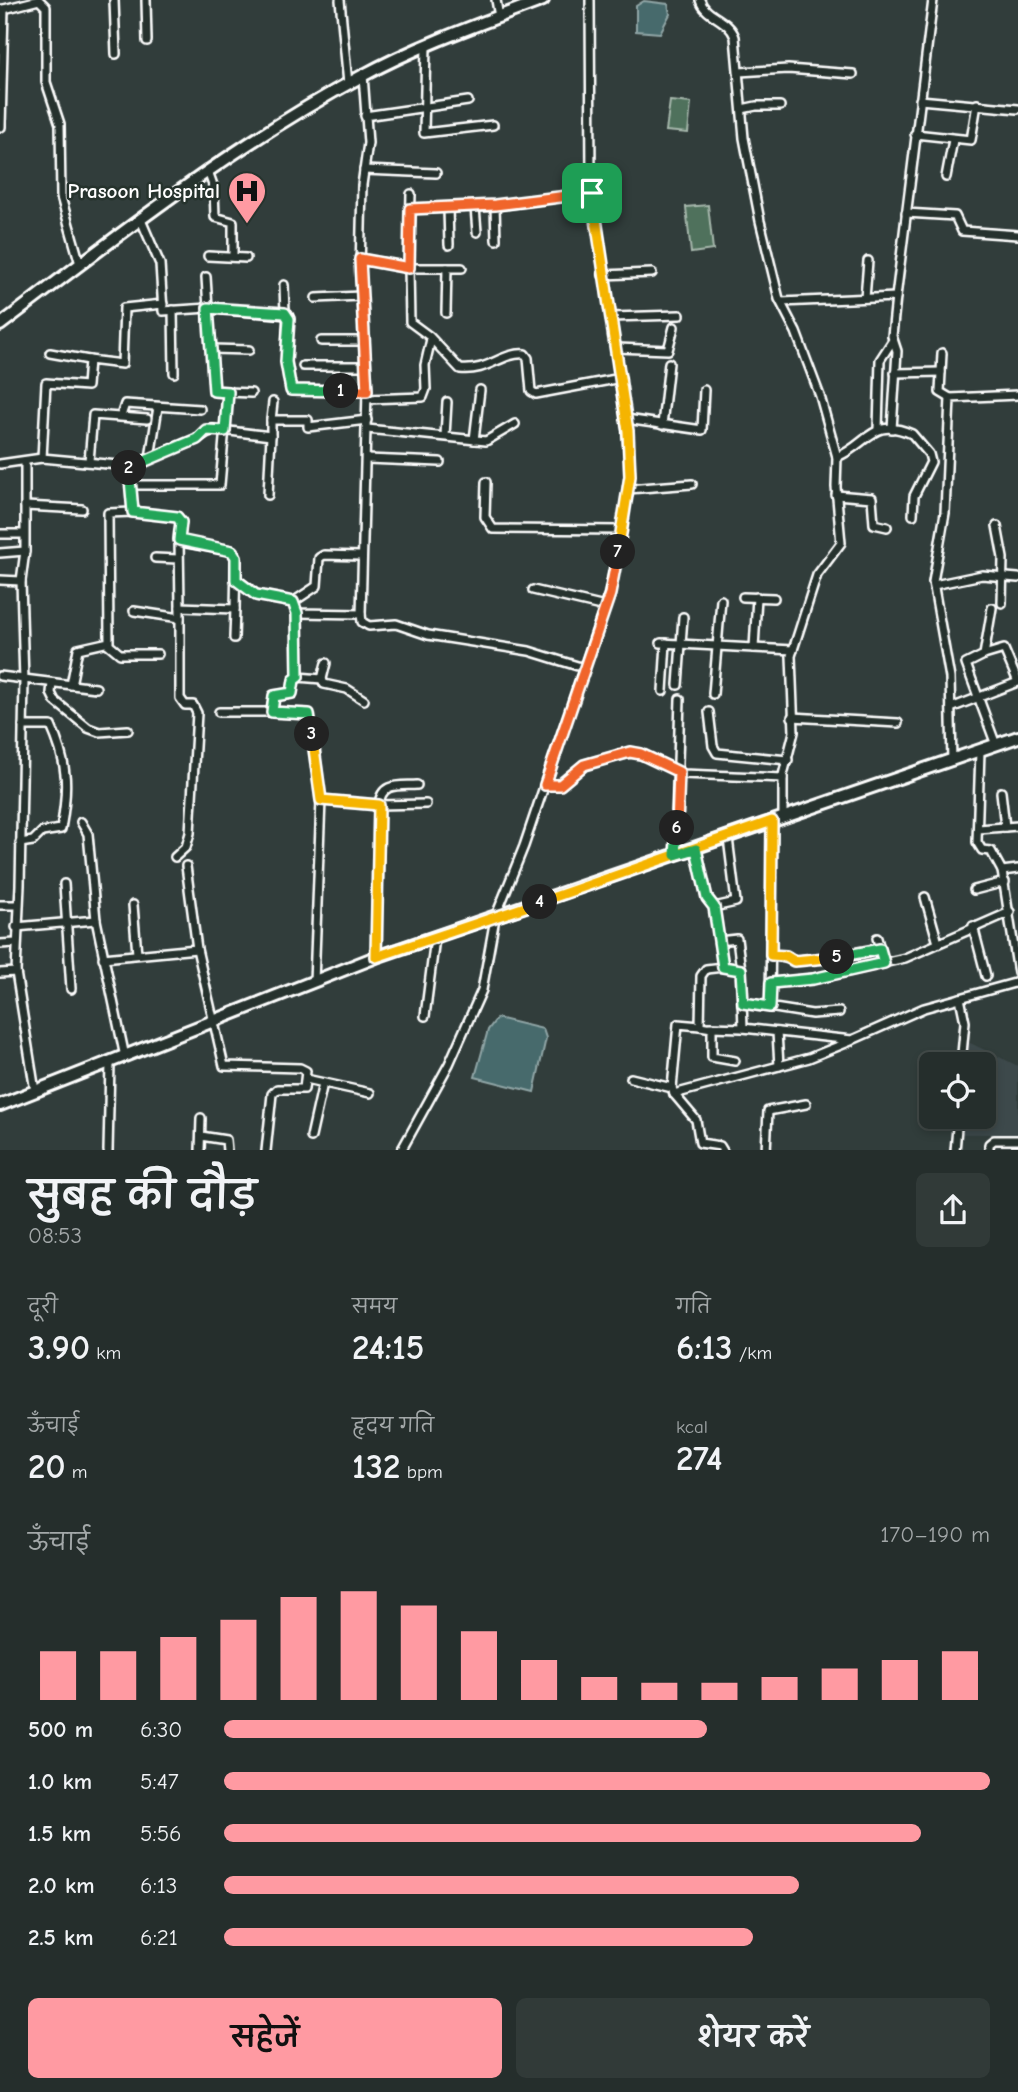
<!DOCTYPE html>
<html lang="hi">
<meta charset="utf-8">
<style>
body{margin:0;font-family:"Comic Neue","Playpen Sans Deva",sans-serif;background:#313a38;color:#f1f3f6;height:100vh;display:flex;flex-direction:column;font-size:26px;white-space:nowrap}
*{box-sizing:border-box;margin:0}
p{font-size:23px;color:#a3a8a9}
.icon{flex:none;width:38px;height:38px;fill:none;stroke:currentColor;stroke-width:2;stroke-linecap:round;stroke-linejoin:round}
.map{position:relative;height:1150px;overflow:hidden}
.sheet{display:flex;flex-direction:column;background:#252e2c;flex:1}
.sheet>*{flex:none}
.buttons{position:absolute;left:919px;top:1052px;display:grid;gap:14px}
.buttons a{display:grid;place-items:center;width:77px;height:77px;border-radius:10px;background:#252e2c;box-shadow:0 4px 10px #0003,0 0 0 2px #424a48;font-size:35px}
.pin{position:absolute;display:grid;place-items:center;width:60px;height:60px;color:#fff;margin:-30px;border-radius:14px;box-shadow:0 4px 10px #0006}
.km{position:absolute;width:35px;height:35px;margin:-18px;border-radius:50%;background:#222;color:#fff;font-size:19px;line-height:35px;text-align:center}
.round{display:grid;place-items:center;flex:none;width:74px;height:74px;border-radius:10px;background:#313a38}
.head{display:flex;align-items:center;justify-content:space-between;height:119px;padding:0 28px}
h1{font-size:38px;font-weight:600;line-height:52px}
.metrics{display:grid;grid-template-columns:repeat(3,1fr);gap:10px;height:119px;padding:7px 28px}
.metrics div{display:grid;align-content:center}
.metrics b{font-size:35px;font-weight:600}
.metrics small{font-size:19px;font-weight:400}
.metrics p{font-size:19px}
.chart{height:196px;padding:14px 28px}
.chart p{display:flex;justify-content:space-between}
.chart svg{width:100%;height:126px;margin-top:7px;stroke:#ff9aa2;stroke-width:6}
.primary-button{display:flex;gap:14px;margin-top:auto;padding:14px 28px}
.primary-button a{flex:1;height:80px;border-radius:10px;background:#ff9aa2;color:#111;font-size:28px;font-weight:600;line-height:80px;text-align:center}
.primary-button a+a{background:#313a38;color:#f1f3f6}
ul{padding:0 28px;list-style:none;font-size:23px}
li{display:grid;grid-template-columns:112px 84px 1fr;align-items:center;height:52px}
li i{height:18px;border-radius:9px;background:#ff9aa2}
.map>svg:first-child{display:block}
.built{fill:#3e494c}
.green{fill:#4f715b;stroke:#a7b8ad;stroke-width:2}
.water{fill:#476b6c;stroke:#91a6a7;stroke-width:2}
.lines{fill:none;stroke-linecap:round;stroke-linejoin:round}
.minor-casing{stroke:#fff;stroke-width:12}
.primary-casing{stroke:#fff;stroke-width:16}
.trunk-casing{stroke:#fff;stroke-width:16}
.minor{stroke:#26332d;stroke-width:7}
.primary{stroke:#26332d;stroke-width:10}
.trunk{stroke:#26332d;stroke-width:10}
.split-1-casing{stroke:#fff;stroke-width:14}
.split-2-casing{stroke:#fff;stroke-width:14}
.split-3-casing{stroke:#fff;stroke-width:14}
.split-4-casing{stroke:#fff;stroke-width:14}
.split-5-casing{stroke:#fff;stroke-width:14}
.split-6-casing{stroke:#fff;stroke-width:14}
.split-7-casing{stroke:#fff;stroke-width:14}
.split-8-casing{stroke:#fff;stroke-width:14}
.split-1{stroke:#f0652b;stroke-width:9}
.split-2{stroke:#22a559;stroke-width:9}
.split-3{stroke:#22a559;stroke-width:9}
.split-4{stroke:#f5b400;stroke-width:9}
.split-5{stroke:#f5b400;stroke-width:9}
.split-6{stroke:#22a559;stroke-width:9}
.split-7{stroke:#f0652b;stroke-width:9}
.split-8{stroke:#f5b400;stroke-width:9}
.labels{text-anchor:middle;stroke-width:5;stroke-linejoin:round;paint-order:stroke}
.poi-label{font-size:21px;font-weight:bold;fill:#fff;stroke:#26332d;text-anchor:end}
</style>
<div class="map">
<svg width="1018" height="1151" viewBox="0 0 1018 1151">
<rect width="100%" height="100%" fill="#313d3b"/>
<filter id="ink" filterUnits="userSpaceOnUse"><feTurbulence type="fractalNoise" baseFrequency=".0143" numOctaves="2"/><feDisplacementMap in="SourceGraphic" scale="14" xChannelSelector="R" yChannelSelector="G"/><feConvolveMatrix kernelMatrix="1 2 1 2 8 2 1 2 1" color-interpolation-filters="sRGB"/></filter>
<g filter="url(#ink)">
<!-- built -->
<path class="built" d="M968,1042L1018,1066V1134H959L962,1117L984,1116V1064H967Z"/>
<!-- green -->
<g class="green">
<path d="M670,101L691,103L688,133L666,131Z"/>
<path d="M708,205L713,250L691,253L686,207Z"/>
</g>
<!-- water -->
<g class="water">
<path d="M644,1L668,4L670,14L660,33L636,31V6Z"/>
<path d="M497,1018L543,1029L546,1038L534,1092L475,1077L488,1030Z"/>
</g>
<g class="lines">
<defs>
<g id="minor">
<path d="M114,0L116,54"/>
<path d="M146,0L147,41"/>
<path d="M340,0L348,84"/>
<path d="M496,0L499,17"/>
<path d="M700,0C705,17 729,19 735,37L744,138L760,221L779,299L796,332L820,396L837,457L836,487L841,543L817,575L791,656L794,732L783,775V817"/>
<path d="M0,10L39,0L46,7V82L60,124L61,197L80,264"/>
<path d="M426,46L424,133L493,125"/>
<path d="M739,72L788,69L853,74"/>
<path d="M920,100L1018,109"/>
<path d="M742,109L756,106H780"/>
<path d="M365,116L468,101"/>
<path d="M1,127L4,9"/>
<path d="M915,134L971,140L977,104"/>
<path d="M364,170L436,173"/>
<path d="M208,171L214,188L215,217L233,222V257"/>
<path d="M946,177L953,140"/>
<path d="M411,194L409,268H462"/>
<path d="M495,206L496,240"/>
<path d="M475,207L477,232"/>
<path d="M448,208L449,245"/>
<path d="M410,209L495,206L592,193"/>
<path d="M906,213L955,216L962,231L1018,235"/>
<path d="M208,256L246,258"/>
<path d="M360,259L409,268L410,322L429,336L460,369C489,372 501,352 525,354L528,358L531,391L536,394L621,378"/>
<path d="M603,275L652,273"/>
<path d="M206,277L208,308L288,315L286,362L291,390L367,391"/>
<path d="M284,285L285,313"/>
<path d="M896,297L933,0"/>
<path d="M316,298L361,296"/>
<path d="M865,298L868,261"/>
<path d="M781,302L896,297L892,336L897,351L892,429"/>
<path d="M173,310L174,373"/>
<path d="M446,313L447,268"/>
<path d="M611,317L680,315"/>
<path d="M321,341H363"/>
<path d="M617,348L668,350L674,327"/>
<path d="M212,349L249,350"/>
<path d="M50,353L89,360"/>
<path d="M942,353L940,392L950,398"/>
<path d="M303,366H364"/>
<path d="M895,373L941,372"/>
<path d="M228,392L251,393"/>
<path d="M367,399L423,397L426,389L425,365L431,339"/>
<path d="M121,416L125,404L200,409"/>
<path d="M626,419L702,430L704,390"/>
<path d="M271,420L273,402"/>
<path d="M662,425L669,363"/>
<path d="M367,429L486,441L515,424"/>
<path d="M878,429L880,360L893,340"/>
<path d="M445,436L447,402"/>
<path d="M474,440L480,390"/>
<path d="M837,457C869,444 872,416 912,434L929,454L931,462L914,496L913,515"/>
<path d="M42,458L46,383L87,386L89,360L122,364L124,308L163,304"/>
<path d="M150,458L158,407"/>
<path d="M367,459L440,462"/>
<path d="M25,461V551L21,581L24,681L20,885L16,972L35,1091"/>
<path d="M89,461L93,415L147,419"/>
<path d="M0,464L42,458L129,466L197,439L213,429L271,436V420H308V427L367,420"/>
<path d="M129,466L133,512L177,517L181,522L179,537L182,542L232,551L236,557L235,609L180,607V698L185,705H193L197,713L190,833L186,847L175,857"/>
<path d="M486,482L485,517L493,529L622,530"/>
<path d="M131,485H220L228,392L214,391L208,308L163,311L160,264L141,220"/>
<path d="M628,489L692,484"/>
<path d="M268,495L271,436"/>
<path d="M836,495L872,498L874,524L887,527"/>
<path d="M25,506L82,509"/>
<path d="M997,526L1003,558L1002,603"/>
<path d="M0,534H24"/>
<path d="M179,540L180,607"/>
<path d="M0,553L25,551"/>
<path d="M155,558L178,559"/>
<path d="M0,580L21,581"/>
<path d="M237,580L256,595L293,602L297,613L361,614L362,622L369,626L396,624L428,635L529,651L584,668"/>
<path d="M934,585L982,575L1018,578"/>
<path d="M533,590L605,607"/>
<path d="M743,597L774,598"/>
<path d="M293,602L317,586L319,558L324,555L360,556"/>
<path d="M992,608L984,655L966,664L996,745"/>
<path d="M134,611L180,618"/>
<path d="M297,613L298,677L294,680L292,693L274,696L272,712L309,714L321,800L379,805L376,957"/>
<path d="M361,614L367,391L360,271L362,185L368,143L363,75"/>
<path d="M234,638L235,609"/>
<path d="M661,643L793,650"/>
<path d="M108,644L120,654H158"/>
<path d="M754,648L757,597"/>
<path d="M984,655L1004,649L1018,682"/>
<path d="M0,676L96,688"/>
<path d="M298,677L322,679L326,663"/>
<path d="M322,679L324,684L347,689L364,700"/>
<path d="M52,683L51,693L55,701L88,728L99,732L128,730"/>
<path d="M71,685L78,649L109,642L108,513L133,512"/>
<path d="M678,685L683,617"/>
<path d="M663,691L666,643"/>
<path d="M713,694L721,600"/>
<path d="M951,708L1018,682"/>
<path d="M219,712H272"/>
<path d="M709,712L713,746L717,753L788,760"/>
<path d="M792,717L898,723"/>
<path d="M980,751L977,842L982,850L991,851L1002,871L1018,973"/>
<path d="M952,761L950,678L933,582L945,513L950,398L1018,395"/>
<path d="M417,785C398,786 381,782 379,805L426,804"/>
<path d="M545,785H560L584,765L630,752L641,754L683,774L783,778"/>
<path d="M1001,792L1005,827"/>
<path d="M81,822L88,834L96,920L125,1057"/>
<path d="M978,829L1018,826"/>
<path d="M728,838L736,902L714,907L723,967L741,970L743,1028L852,1040L924,1008L1018,982"/>
<path d="M20,843L33,841L42,832L61,829C68,789 69,766 51,726H23"/>
<path d="M696,849L707,898L714,907"/>
<path d="M675,855L680,699"/>
<path d="M186,866L197,949L224,1066L300,1068L306,1071L304,1089H277L272,1094L266,1151"/>
<path d="M1002,871L1018,869"/>
<path d="M64,884L71,989"/>
<path d="M974,890L1005,882"/>
<path d="M925,897L938,943"/>
<path d="M0,905H18"/>
<path d="M133,905L137,954"/>
<path d="M973,926L986,976"/>
<path d="M16,927L96,920"/>
<path d="M877,938L884,963"/>
<path d="M719,941L737,939L741,970"/>
<path d="M0,944L16,943"/>
<path d="M771,955L798,961L863,954L880,949"/>
<path d="M103,958L197,949"/>
<path d="M723,967L706,969L701,976L700,1026L678,1024L672,1088L674,1094L696,1120L700,1143L720,1146L723,1151"/>
<path d="M0,973L16,972"/>
<path d="M314,982L321,800"/>
<path d="M771,983L813,979L905,958L1010,912"/>
<path d="M960,998L965,1022L961,1064"/>
<path d="M743,1003L812,1014L839,1012"/>
<path d="M770,1007L772,821"/>
<path d="M425,1016L435,938"/>
<path d="M700,1026L712,1028V1057L735,1061"/>
<path d="M710,1027L743,1028"/>
<path d="M777,1032L779,1066"/>
<path d="M631,1078L672,1088"/>
<path d="M306,1079L370,1093"/>
<path d="M674,1094L809,1058L851,1041"/>
<path d="M201,1136L226,1140L227,1151"/>
<path d="M311,1137L323,1083"/>
<path d="M108,1151L110,1063"/>
<path d="M200,1151L201,1118"/>
<path d="M401,1151L449,1064L482,990L495,918L524,846L609,594L622,530L630,476L627,431L591,180L590,0"/>
<path d="M766,1151L768,1111L806,1104"/>
<path d="M955,1151L958,1116"/>
<path d="M989,1151V1144L994,1140H1018"/>
</g>
<path id="primary" d="M0,1105L376,957L1018,737"/>
<path id="trunk" d="M0,325C116,237 233,145 362,76C419,45 482,23 543,0"/>
</defs>
<!-- minor casing -->
<use href="#minor" class="minor-casing"/>
<!-- primary casing -->
<use href="#primary" class="primary-casing"/>
<!-- trunk casing -->
<use href="#trunk" class="trunk-casing"/>
<!-- minor -->
<use href="#minor" class="minor"/>
<!-- primary -->
<use href="#primary" class="primary"/>
<!-- trunk -->
<use href="#trunk" class="trunk"/>
</g>
</g>
<g class="lines" filter="url(#ink)">
<defs>
<path id="split-1" d="M341,391H367L360,259L409,268L410,209L495,205L592,193"/>
<path id="split-2" d="M129,468L197,439L206,430L225,431L228,392L214,391L208,308L285,313L289,319L286,362L291,390L341,391"/>
<path id="split-3" d="M129,468L133,512L177,517L181,522L179,540L232,551L236,557V580L256,595L293,602L297,613L298,677L294,680L292,693L274,696L272,712L309,714L312,734"/>
<path id="split-4" d="M312,734L321,800L379,805L376,957L540,902"/>
<path id="split-5" d="M540,902L772,821L771,955L786,956L794,961L837,957"/>
<path id="split-6" d="M677,828L675,855L696,849L707,898L714,907L723,967L741,970L743,1003L770,1007L771,983L813,979L884,963L880,949L837,957"/>
<path id="split-7" d="M618,552L610,594L545,785H560L584,765L630,752L641,754L679,772L677,828"/>
<path id="split-8" d="M592,193L628,431L630,476L618,552"/>
</defs>
<!-- split-1 casing -->
<use href="#split-1" class="split-1-casing"/>
<!-- split-2 casing -->
<use href="#split-2" class="split-2-casing"/>
<!-- split-3 casing -->
<use href="#split-3" class="split-3-casing"/>
<!-- split-4 casing -->
<use href="#split-4" class="split-4-casing"/>
<!-- split-5 casing -->
<use href="#split-5" class="split-5-casing"/>
<!-- split-6 casing -->
<use href="#split-6" class="split-6-casing"/>
<!-- split-7 casing -->
<use href="#split-7" class="split-7-casing"/>
<!-- split-8 casing -->
<use href="#split-8" class="split-8-casing"/>
<!-- split-1 -->
<use href="#split-1" class="split-1"/>
<!-- split-2 -->
<use href="#split-2" class="split-2"/>
<!-- split-3 -->
<use href="#split-3" class="split-3"/>
<!-- split-4 -->
<use href="#split-4" class="split-4"/>
<!-- split-5 -->
<use href="#split-5" class="split-5"/>
<!-- split-6 -->
<use href="#split-6" class="split-6"/>
<!-- split-7 -->
<use href="#split-7" class="split-7"/>
<!-- split-8 -->
<use href="#split-8" class="split-8"/>
</g>
<!-- icons -->
<defs>
<symbol id="hospital-pin" viewBox="-11 -11 22 30"><path d="M0 17L-7.5 6A9.5 9.5 0 1 1 7.5 6Z" fill="#ff9aa2" stroke="#26332d"/><path d="M-5-5h3v3.5h4V-5h3V5h-3V1.5h-4V5h-3Z" fill="#111"/></symbol>
</defs>
<g fill-rule="evenodd">
<use href="#hospital-pin" x="225" y="169" width="44" height="60"/>
</g>
<g class="labels">
<!-- poi labels -->
<g class="poi-label">
<text x="220" y="198">Prasoon Hospital</text>
</g>
</g>
</svg>
<div class="buttons">
<a><svg class="icon" aria-label="locate" viewBox="0 0 24 24"><circle cx="12" cy="12" r="6"/><path d="M12 2v4M12 18v4M2 12h4M18 12h4"/></svg></a>
</div>
<div class="pin" style="left:592px;top:193px;background:#1e9e55"><svg class="icon" aria-label="arrive" viewBox="0 0 24 24"><path d="M6 21V4h12l-3 4 3 4H6"/></svg></div>
<b class="km" style="left:341px;top:391px">1</b>
<b class="km" style="left:129px;top:468px">2</b>
<b class="km" style="left:312px;top:734px">3</b>
<b class="km" style="left:540px;top:902px">4</b>
<b class="km" style="left:837px;top:957px">5</b>
<b class="km" style="left:677px;top:828px">6</b>
<b class="km" style="left:618px;top:552px">7</b>
</div>
<section class="sheet">
<div class="head"><div><h1>सुबह की दौड़</h1><p>08:53</p></div><a class="round"><svg class="icon" aria-label="share" viewBox="0 0 24 24"><path d="M12 15V3M7 8l5-5 5 5M5 13v7h14v-7"/></svg></a></div>
<div class="metrics">
<div><p>दूरी</p><b>3.90<small> km</small></b></div>
<div><p>समय</p><b>24:15</b></div>
<div><p>गति</p><b>6:13<small> /km</small></b></div>
</div>
<div class="metrics">
<div><p>ऊँचाई</p><b>20<small> m</small></b></div>
<div><p>हृदय गति</p><b>132<small> bpm</small></b></div>
<div><p>kcal</p><b>274</b></div>
</div>
<div class="chart"><p><span>ऊँचाई</span>170–190 m</p>
<svg viewBox="0 0 160 44" preserveAspectRatio="none"><path d="M5 44V27M15 44V27M25 44V22M35 44V16M45 44V8M55 44V6M65 44V11M75 44V20M85 44V30M95 44V36M105 44V38M115 44V38M125 44V36M135 44V33M145 44V30M155 44V27"/></svg>
</div>
<ul>
<li><b>500 m</b>6:30<i style="width:63%"></i></li>
<li><b>1.0 km</b>5:47<i style="width:100%"></i></li>
<li><b>1.5 km</b>5:56<i style="width:91%"></i></li>
<li><b>2.0 km</b>6:13<i style="width:75%"></i></li>
<li><b>2.5 km</b>6:21<i style="width:69%"></i></li>
</ul>
<div class="primary-button"><a>सहेजें</a><a>शेयर करें</a></div>
</section>
